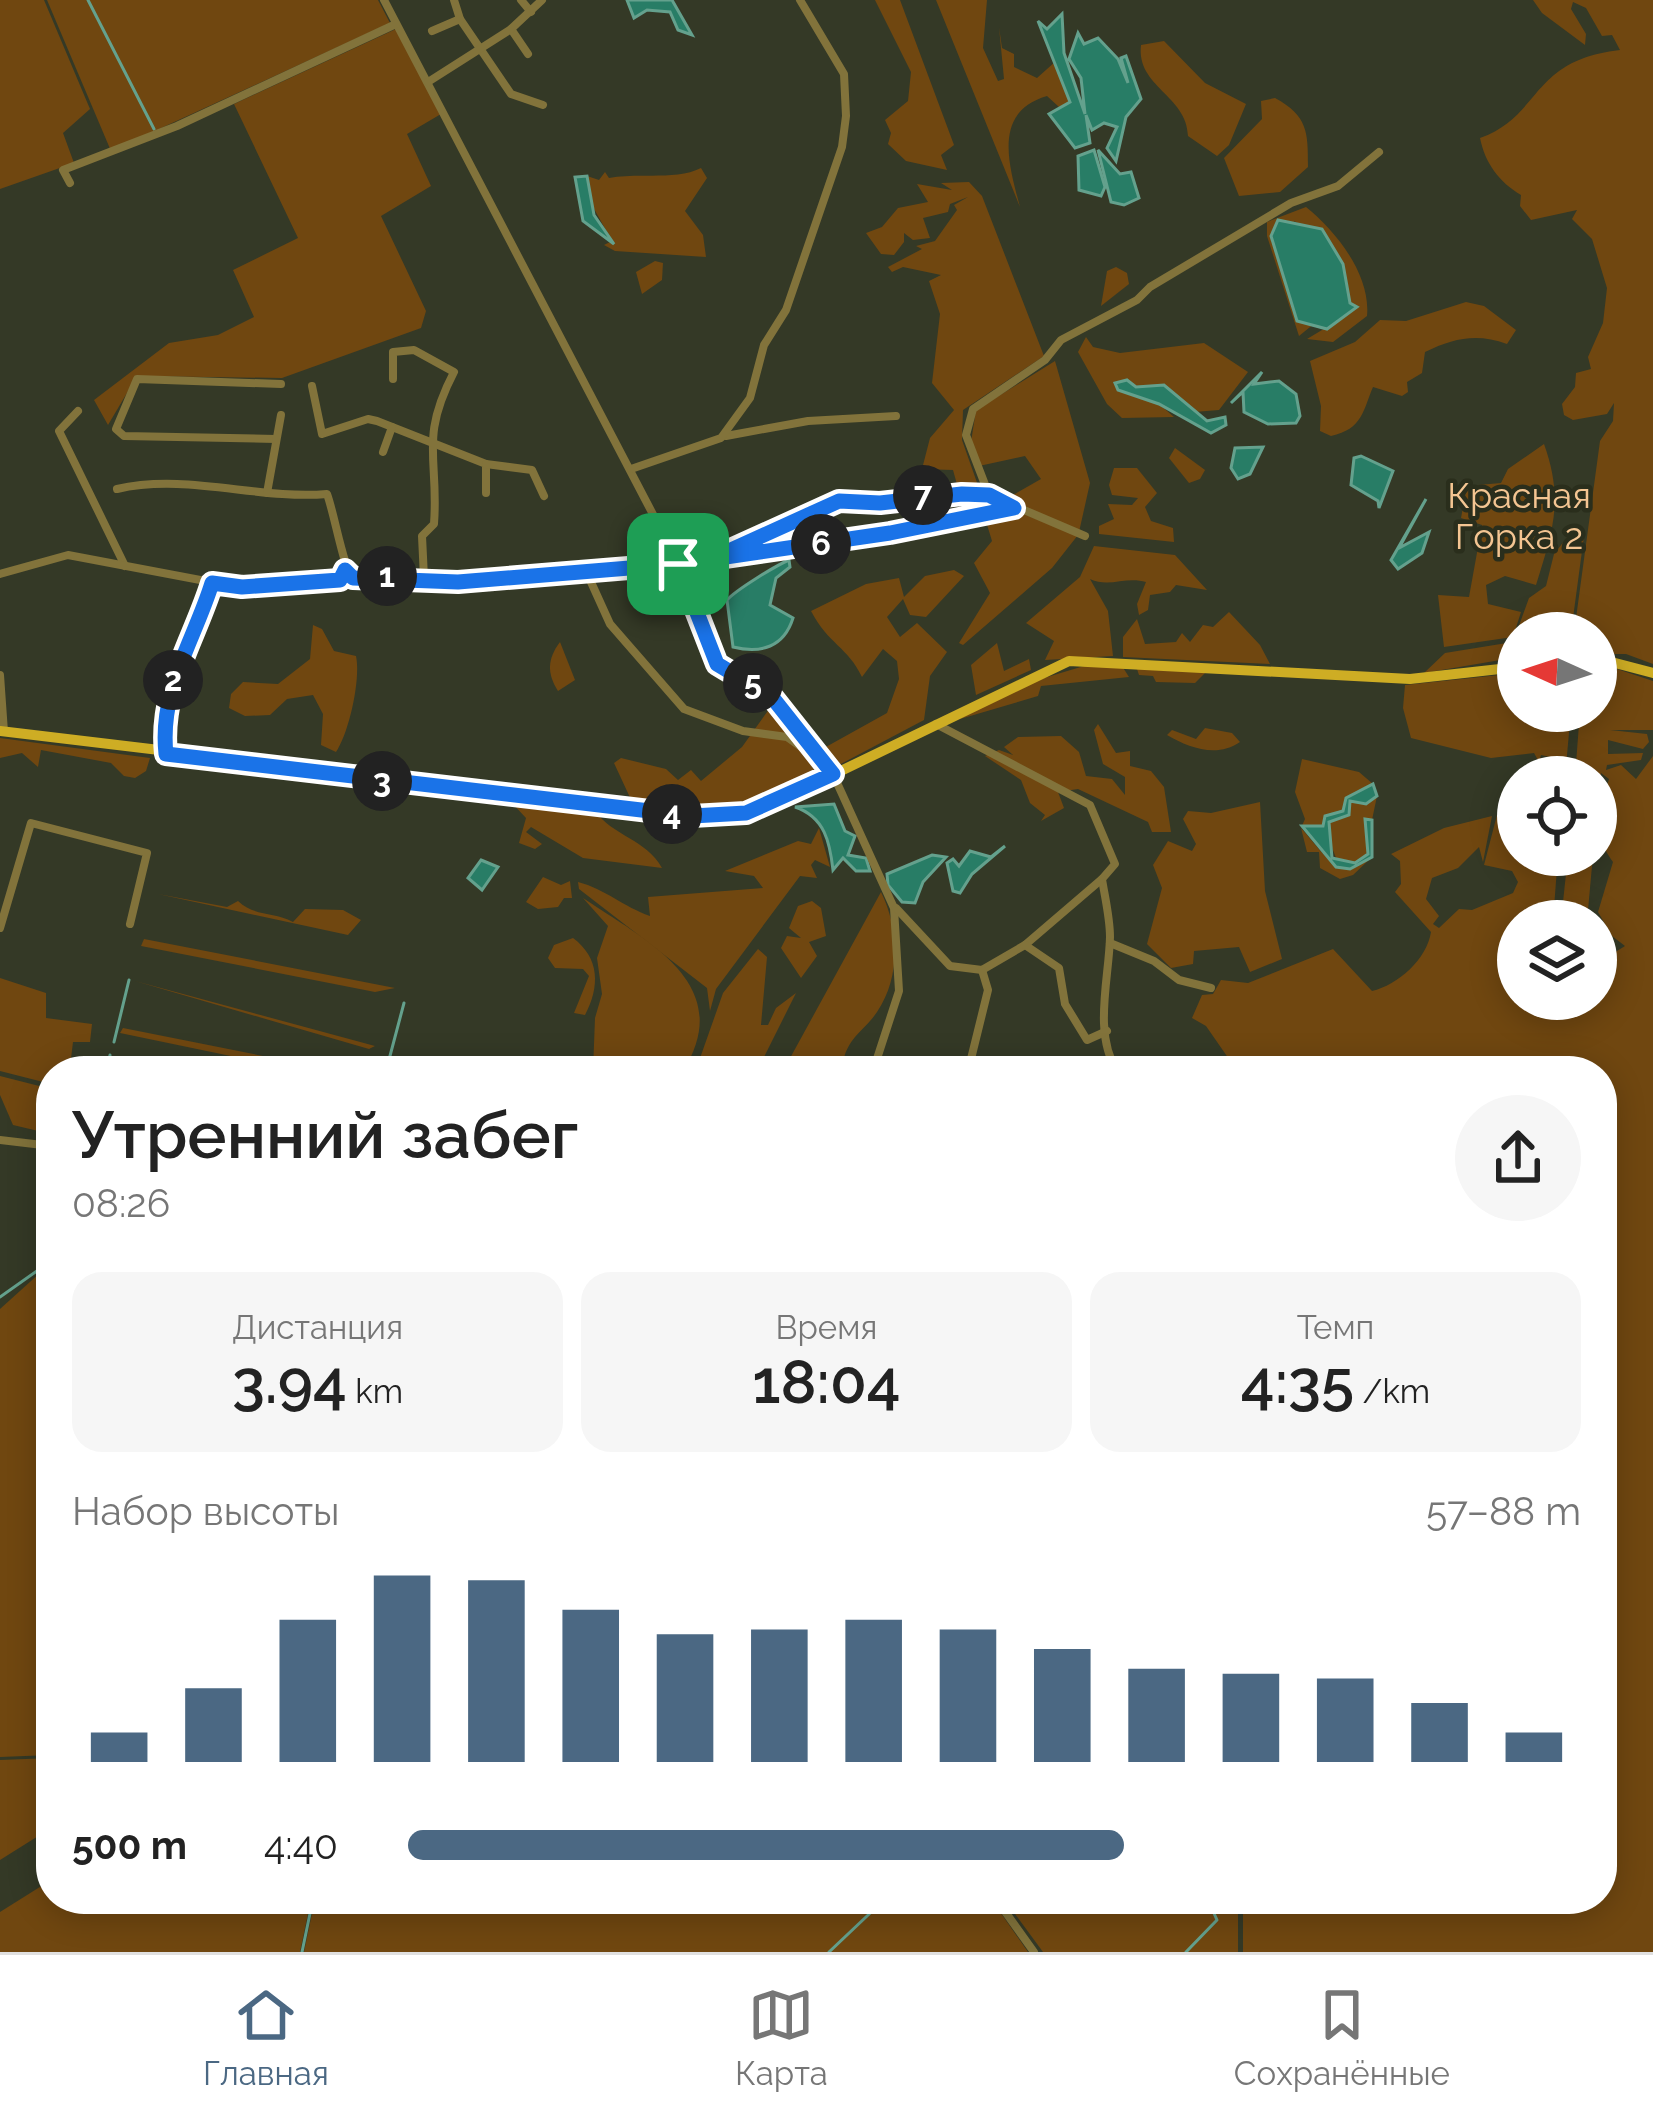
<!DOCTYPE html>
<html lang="ru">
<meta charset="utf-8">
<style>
body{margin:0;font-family:Raleway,sans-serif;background:#f6f6f6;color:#222;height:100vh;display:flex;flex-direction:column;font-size:45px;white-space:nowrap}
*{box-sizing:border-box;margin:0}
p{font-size:39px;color:#767676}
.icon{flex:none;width:66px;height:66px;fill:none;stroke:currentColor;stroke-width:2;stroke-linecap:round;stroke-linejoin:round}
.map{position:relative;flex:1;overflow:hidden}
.panel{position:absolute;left:36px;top:1056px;width:1581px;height:858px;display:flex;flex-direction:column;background:#fff;border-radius:48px;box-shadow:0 6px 30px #0003}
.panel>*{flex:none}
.needle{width:78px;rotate:273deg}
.buttons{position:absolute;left:1497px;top:612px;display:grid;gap:24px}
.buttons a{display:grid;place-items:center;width:120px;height:120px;border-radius:50%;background:#fff;box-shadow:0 6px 30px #0003;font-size:60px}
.pin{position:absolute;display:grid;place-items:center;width:102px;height:102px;color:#fff;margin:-51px;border-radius:24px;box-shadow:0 6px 18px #0006}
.km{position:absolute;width:60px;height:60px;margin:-30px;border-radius:50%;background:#222;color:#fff;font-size:33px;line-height:60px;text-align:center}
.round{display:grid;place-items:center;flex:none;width:126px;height:126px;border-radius:63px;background:#f6f6f6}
.head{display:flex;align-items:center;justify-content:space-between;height:204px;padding:0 36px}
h1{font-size:66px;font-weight:600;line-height:90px}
.figures{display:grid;grid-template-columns:repeat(3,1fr);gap:18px;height:204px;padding:12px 36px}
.figures div{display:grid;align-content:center;border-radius:30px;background:#f6f6f6;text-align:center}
.figures b{font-size:60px;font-weight:600}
.figures small{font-size:33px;font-weight:400}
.figures p{font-size:33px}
.chart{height:336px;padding:24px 36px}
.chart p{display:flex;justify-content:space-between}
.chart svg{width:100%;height:216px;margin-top:12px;stroke:#4b6883;stroke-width:6}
ul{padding:0 36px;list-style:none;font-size:39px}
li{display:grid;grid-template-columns:192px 144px 1fr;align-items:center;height:90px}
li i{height:30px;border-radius:15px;background:#4b6883}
.dock{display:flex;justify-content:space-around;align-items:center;height:168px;border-top:3px solid #e0e0e0;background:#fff;font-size:33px;color:#767676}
.dock a{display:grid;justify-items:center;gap:6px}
.dock .selected{color:#4b6883}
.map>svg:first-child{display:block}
.green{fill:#704710}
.water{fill:#287d66;stroke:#64a18d;stroke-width:3}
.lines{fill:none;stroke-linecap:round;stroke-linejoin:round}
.stream{stroke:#64a18d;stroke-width:3}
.minor{stroke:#82733b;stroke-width:8}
.major{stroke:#cead24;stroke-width:10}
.route-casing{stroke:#fff;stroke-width:24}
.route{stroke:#1a73e8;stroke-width:15}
.labels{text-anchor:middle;stroke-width:9;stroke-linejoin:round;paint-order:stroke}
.park-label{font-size:36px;fill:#f4c592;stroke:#2a2e1c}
</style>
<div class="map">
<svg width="1653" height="1952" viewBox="0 0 1653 1952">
<rect width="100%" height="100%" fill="#343926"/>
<!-- green -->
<g class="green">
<path d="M0,0H44L90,109L63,133L74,163L0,189Z"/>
<path d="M47,0H378L390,23L111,151Z"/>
<path d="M875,0H900L954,145L941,155L947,170L906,161L888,144L891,133L885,120L908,101L911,72Z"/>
<path d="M936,0H987L983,48L998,81L1004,79L999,27L1002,48L1014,54V67L1037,78L1056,61L1070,103L1059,107L1047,96C992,112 1009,165 1020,207Z"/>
<path d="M1533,0H1653V664L1626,654H1596V633H1574L1600,441L1613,421L1614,403L1607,414L1573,420L1564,415L1562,404L1575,387L1576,373L1591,369L1588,357L1603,323L1607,288L1592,239L1572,219L1577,210L1531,220L1520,206L1521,195C1499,182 1485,163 1480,138C1542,116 1530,60 1620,50L1612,35L1602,36L1586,8L1573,2L1571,9L1586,34L1585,45L1542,13Z"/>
<path d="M396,29L441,114L407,134L431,186L381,216L426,311L421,328L282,378L137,376L108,425L94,400L169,343L218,335L254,317L233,270L298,238L234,104Z"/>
<path d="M1164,41L1205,83L1246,104L1229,145L1217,156L1188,136C1187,95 1136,87 1141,45Z"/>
<path d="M1275,98C1308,116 1308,132 1308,167L1280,192L1239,196L1224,158L1262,119L1261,101Z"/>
<path d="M701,168L707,178L685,211L703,235L706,257L615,251L604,245L612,241L588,198L587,176L599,180L605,172L609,178C638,172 676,181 701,168Z"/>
<path d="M969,182L982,196L1044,356L963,410L962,440L981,494L958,488L953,470L922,469L930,438L954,410L932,383L940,314L929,281L941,275L903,267L892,272L888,267L922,249L916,246L935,241L957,210L954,205L968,197L950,204L948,212L923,218L930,238L913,240L904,233V242L894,255L881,254L866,233L882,227L898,208L928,202L917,184L952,190L941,183Z"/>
<path d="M1306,207C1336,231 1371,275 1367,316L1333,342L1307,339L1352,312L1347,281L1303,226L1294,221L1315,323L1299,336L1267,236V222Z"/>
<path d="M655,261L663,263L662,280L642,294L636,272Z"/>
<path d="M1116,267L1127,273L1129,284L1101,306L1107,271Z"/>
<path d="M1466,302L1484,306L1516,330L1507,344C1477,333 1454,338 1425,352L1422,373L1407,382L1408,392L1402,396L1373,387C1363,410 1363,429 1331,436L1320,431L1321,406L1310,361L1355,342L1380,320L1406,321Z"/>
<path d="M1086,337L1093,347L1120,353L1204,343L1248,372L1219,410L1194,412L1163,385L1136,387L1127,380L1118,390L1159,404L1174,417L1122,418L1107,404L1078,352Z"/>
<path d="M1055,361L1090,483L1079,532L1006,499L1041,479L1025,456L979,466L971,442L976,410Z"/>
<path d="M1544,444C1564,500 1553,530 1536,585L1505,576L1486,585L1488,604L1521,612L1513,637L1444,647L1438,595L1469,597L1482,525L1461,518L1467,486L1501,483L1508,469Z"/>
<path d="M1175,448L1205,470L1200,479L1189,483L1169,458Z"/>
<path d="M1114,468H1137L1157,493L1145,507L1151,521L1173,528L1174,542L1099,534V526L1114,519L1108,504L1132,505L1138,498L1112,495L1109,485Z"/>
<path d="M1018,512L1078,535L1052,568L963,645L959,643L990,593L974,563L992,541L985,518Z"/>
<path d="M1569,535L1584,536L1571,633H1518V657L1424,673L1445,653L1513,642L1529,598L1546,586L1554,554Z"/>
<path d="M1094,546L1175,555L1207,590L1176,585L1170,592L1150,595L1148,610L1139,615L1137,604L1146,582C1126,576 1109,588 1090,579L1108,611L1113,656L1045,660L1054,641L1026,623L1080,577Z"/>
<path d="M954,570L964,576L926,617L910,615L903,599L887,617L900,637L917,623L947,652L930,676L924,720L837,766L815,753L887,713L899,679L897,661L883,649L862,677C848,647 828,644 811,611L866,584L899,578L904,597L925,576Z"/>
<path d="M1229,612L1260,645L1270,664L1123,657V637L1137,619L1145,644L1176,642L1182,633L1190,642L1203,625L1213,627Z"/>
<path d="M313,625L322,629L334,651L356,656C361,679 349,733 336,752L321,745L323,714L313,695L287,699L270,715L245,716L229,708L231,694L243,682L278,684L310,659Z"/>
<path d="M560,642L575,680L558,691C547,674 547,659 560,642Z"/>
<path d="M997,643L1004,671L1029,659L1031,670L976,695L971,665Z"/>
<path d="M1596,662L1653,681V730H1610L1647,734L1649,742L1643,749L1608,740V754L1643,753L1641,760L1607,765L1606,770L1621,765L1636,779L1653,756V1952H1243V1899H1602V1071H1227L1231,1062L1206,1026L1192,1018L1202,995L1213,994L1221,980L1248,983L1333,949L1372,991C1398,985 1427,959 1431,932L1395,892L1401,884L1400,861L1391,854L1444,828L1492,816L1483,862L1479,847L1458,868L1432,878L1426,899L1439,916L1433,924L1439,928L1459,909L1472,910L1513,893L1518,882L1512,871L1484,865L1497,815L1503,822H1518V855H1558L1553,921H1518V999H1596V964L1625,946L1612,936L1598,912L1613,862C1600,844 1592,823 1609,804L1604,795L1609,779L1601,773L1596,823V777H1575L1580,711H1596Z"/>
<path d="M1084,666H1122L1129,677L1041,686L1038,696L960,719L1024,684Z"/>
<path d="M1136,666L1208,670L1195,683L1156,682L1153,676L1139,675Z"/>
<path d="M1518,673V711H1571L1565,777H1555L1559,759L1541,755L1539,762L1534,753L1491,758L1411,738L1403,708L1405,685Z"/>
<path d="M772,705L818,776C740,810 718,813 633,804L614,763L621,758L666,769L678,780L691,770L701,781L742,747Z"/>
<path d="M1098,724L1116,753L1130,751V766L1151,771L1164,787L1171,832H1152L1148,822L1078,789L1058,792L1064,808L1041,821L1045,815L1030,803L1021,780L985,756L999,750L1013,755L1004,747L1018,737L1061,736L1079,752L1086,776L1112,779L1125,795V777L1103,764L1094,730Z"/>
<path d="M1205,728L1232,733L1240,742C1217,758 1189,748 1167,735L1172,730L1196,739Z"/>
<path d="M0,738L150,758L146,771L135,778L124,776L111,763L41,750L38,767L22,753L0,758Z"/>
<path d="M1302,759L1359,772L1373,784L1346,798L1343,811L1329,818L1322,834L1320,826L1301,828C1322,851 1339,884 1372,857L1353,875L1340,879L1320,868L1319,852H1307L1301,828L1305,819L1295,792Z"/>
<path d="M1377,796L1372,820H1366L1368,854L1355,863H1338L1326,832L1329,822L1349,815L1350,801L1366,804Z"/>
<path d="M1260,802L1265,891L1282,959L1250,972L1239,947L1194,951L1193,964L1171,968L1147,944L1162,888L1153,865L1168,841L1192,851L1196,844L1183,819L1188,811L1211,813Z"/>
<path d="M512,803L594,810C614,837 646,839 662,868L583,858L531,827L526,832L542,844L535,849L519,843L526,818Z"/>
<path d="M819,828L830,867L815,860L811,865L817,878L800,876L716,989L710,1011L707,988L579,889L578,882C605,889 624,907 650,916L648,897L763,888L754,876L725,871L798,841L811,844Z"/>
<path d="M1568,855H1593L1587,921H1561Z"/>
<path d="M543,877L561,885L570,881L572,898H564L558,907L538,909L526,902Z"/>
<path d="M881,892C899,928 901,977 877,1012C865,1030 850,1036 844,1058L854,1071H783Z"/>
<path d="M158,894L227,907L238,901C255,917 273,911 293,922L305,909L343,910L361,920L348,935Z"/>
<path d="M583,898C645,940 738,984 683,1071H619L622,1061L614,1059L609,1071H593L595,1018L602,994L597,958L608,926Z"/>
<path d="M812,901L821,908L826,936L809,942L817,956L801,978L781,948L787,936L801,938L789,928L798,906Z"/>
<path d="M573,938C600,958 600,987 585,1015L574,1013L589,976L583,969L555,968L548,958L554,945Z"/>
<path d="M144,939L395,988L375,992L141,946Z"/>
<path d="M758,949L767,957L761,1025H768L776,1008L796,993L757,1071H713L699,1061L723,993Z"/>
<path d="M0,978L46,993V1018L92,1024L90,1042H73L70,1067L84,1071H51V1084L0,1071Z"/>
<path d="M135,981L375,1046L369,1049Z"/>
<path d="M123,1028L338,1071H303L120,1033Z"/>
<path d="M0,1076L51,1089V1134L13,1125L0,1095Z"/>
<path d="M51,1263V1755L0,1757V1309Z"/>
<path d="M51,1758V1828L0,1860V1760Z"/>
<path d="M51,1880V1899H311L300,1952H0V1912Z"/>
<path d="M315,1899H991L1028,1952H304Z"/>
<path d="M1004,1899H1238V1952H1043Z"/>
</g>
<!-- water -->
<g class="water">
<path d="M627,0H672L692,35L678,30L670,12L647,10L634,18Z"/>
<path d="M1062,14L1064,53L1085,114L1081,78L1069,59L1078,33L1084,44L1098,38L1118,59L1128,83L1121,58L1126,56L1141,99L1126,117L1116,161L1107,148L1117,127L1104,123L1092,130L1086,115L1090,143L1075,148L1049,114L1070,102L1038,21L1047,29Z"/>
<path d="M1094,150L1105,187L1101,196L1079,190L1078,156Z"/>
<path d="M1098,150L1120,174L1131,172L1139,198L1124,205L1111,202Z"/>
<path d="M587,176L594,215L614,244L583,221L575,177Z"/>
<path d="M1278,220L1322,229L1343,264L1350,303L1357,307L1327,329L1297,321L1271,236Z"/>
<path d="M1262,372L1254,384L1279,381L1296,394L1300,416L1296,423L1268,424L1244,412L1243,392L1231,403Z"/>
<path d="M1127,380L1136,387L1164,385L1207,421L1225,417L1226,425L1211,433L1159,404L1118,390L1115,383Z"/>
<path d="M1263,447L1250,474L1238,479L1231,468L1235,448Z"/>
<path d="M1361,456L1393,471L1379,508L1378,501L1351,485L1354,458Z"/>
<path d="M1426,499L1399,548L1429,532L1422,553L1398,569L1391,560Z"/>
<path d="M789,560L790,567L776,578L770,605L793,618C784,647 761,654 733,647L727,600C736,590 775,566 789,560Z"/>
<path d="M1373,784L1377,796L1366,804L1350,801L1349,815L1329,822L1332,858L1355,863L1368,854L1365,819L1372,820V857L1350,869L1336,867L1302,826H1323L1325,816L1343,811L1346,798Z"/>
<path d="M834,804L845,831L855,836L848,855L866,858L870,871H856L843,858L833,870C830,843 825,817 795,807Z"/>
<path d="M1005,846L972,874L960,893L953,891L947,863L953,859L959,866L970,851L991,857Z"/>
<path d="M932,855L946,857L923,882L915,903L902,902L888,885L887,874Z"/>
<path d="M481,860L498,867L482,890L468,878Z"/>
</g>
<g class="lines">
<!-- stream -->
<g class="stream">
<path d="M88,0L154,129"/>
<path d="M114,1042L129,980"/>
<path d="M106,1071L110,1055"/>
<path d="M386,1071L404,1003"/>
<path d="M0,1297L51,1261"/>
<path d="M302,1952L313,1899"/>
<path d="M829,1952L885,1899"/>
<path d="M1186,1952L1217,1920L1213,1911L1218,1899"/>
</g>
<!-- minor -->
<g class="minor">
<path d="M384,0L669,545L713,657L772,697L833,774L894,908L899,991L873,1071"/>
<path d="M454,0L460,19L511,94L543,105"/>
<path d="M521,0L531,12"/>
<path d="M511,29L528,54"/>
<path d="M432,31L460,19"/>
<path d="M428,82L511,29L542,0"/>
<path d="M70,183L63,170L177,126L396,24"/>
<path d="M393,379V352L414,350L454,372C419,439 439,458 434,524L422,536L424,578"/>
<path d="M312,386L322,434L368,419L377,421L486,464V493"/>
<path d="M78,411L59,431L125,566"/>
<path d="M726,436L808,421L896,416"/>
<path d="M276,439L124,436L116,429L137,379L281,384"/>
<path d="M383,452L392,427"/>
<path d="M486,464L532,470L544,496"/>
<path d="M631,469L721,438L750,398L764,345L786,310L842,147L846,116L844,74L800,0"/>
<path d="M117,489C187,473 259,500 327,494C334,512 344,571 353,579"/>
<path d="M267,493L281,415"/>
<path d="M1085,536L989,495L966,435L973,409L1045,360L1061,340L1137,300L1150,287L1291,203L1338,186L1379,152"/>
<path d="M728,551L839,501L989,495"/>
<path d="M586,571L610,624L684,709L743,731L787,737L811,754"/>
<path d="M0,574L68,555L232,586L379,576L458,582L668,566L722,553L890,533L1014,508"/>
<path d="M0,675L4,732"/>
<path d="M936,724L1090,805L1115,864L1102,879C1105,898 1110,918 1110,937C1109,979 1093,1033 1117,1071"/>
<path d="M166,753C159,689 194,641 212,583"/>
<path d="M896,908L950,966L982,970L1025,945L1102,879"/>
<path d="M0,928L31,823L147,853L130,924"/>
<path d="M1110,943L1154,961L1179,980L1211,988"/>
<path d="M1025,945L1059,968L1065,1004L1087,1040L1107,1031"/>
<path d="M968,1071L988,990L982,970"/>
<path d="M0,1140L51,1146"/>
<path d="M996,1899L1034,1952"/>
</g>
<!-- major -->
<g class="major">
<path d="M1596,658L1653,673"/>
<path d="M0,731L719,817L766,807L1069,661L1410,679L1518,667"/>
</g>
</g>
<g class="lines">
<defs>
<path id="route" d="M678,564L458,582L353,578L345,570L340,580L242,587L212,583C194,641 159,690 166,754L692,816L746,813L833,774L772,697L717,664L678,564L890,533L1014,508L989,495L962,494L880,503L839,501L722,554L678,564"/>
</defs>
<!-- route casing -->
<use href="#route" class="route-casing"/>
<!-- route -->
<use href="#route" class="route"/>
</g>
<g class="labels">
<!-- park labels -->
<g class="park-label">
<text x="1519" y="508">Красная<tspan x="1519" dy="41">Горка 2</tspan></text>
</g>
</g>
</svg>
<div class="buttons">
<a><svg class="needle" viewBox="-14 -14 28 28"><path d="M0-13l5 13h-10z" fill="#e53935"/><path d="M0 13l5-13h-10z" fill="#767676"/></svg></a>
<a><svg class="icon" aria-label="locate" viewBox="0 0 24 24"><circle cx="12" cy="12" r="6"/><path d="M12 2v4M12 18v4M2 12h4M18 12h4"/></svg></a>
<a><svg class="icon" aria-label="layers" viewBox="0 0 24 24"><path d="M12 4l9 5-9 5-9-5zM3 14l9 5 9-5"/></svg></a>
</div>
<div class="pin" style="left:678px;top:564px;background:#1e9e55"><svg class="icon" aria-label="arrive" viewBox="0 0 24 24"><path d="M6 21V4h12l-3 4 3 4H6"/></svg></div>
<b class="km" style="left:387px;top:576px">1</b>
<b class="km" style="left:173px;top:680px">2</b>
<b class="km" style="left:382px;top:781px">3</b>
<b class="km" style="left:672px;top:814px">4</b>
<b class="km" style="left:753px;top:683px">5</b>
<b class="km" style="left:821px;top:544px">6</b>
<b class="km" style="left:923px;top:495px">7</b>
<section class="panel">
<div class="head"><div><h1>Утренний забег</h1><p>08:26</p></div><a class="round"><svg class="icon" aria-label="share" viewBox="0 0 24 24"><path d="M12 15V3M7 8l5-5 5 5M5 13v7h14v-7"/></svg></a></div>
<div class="figures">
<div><p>Дистанция</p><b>3.94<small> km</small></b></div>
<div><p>Время</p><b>18:04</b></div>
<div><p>Темп</p><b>4:35<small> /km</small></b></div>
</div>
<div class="chart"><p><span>Набор высоты</span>57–88 m</p>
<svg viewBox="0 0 160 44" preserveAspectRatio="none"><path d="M5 44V38M15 44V29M25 44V15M35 44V6M45 44V7M55 44V13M65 44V18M75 44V17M85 44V15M95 44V17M105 44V21M115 44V25M125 44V26M135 44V27M145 44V32M155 44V38"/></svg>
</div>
<ul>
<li><b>500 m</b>4:40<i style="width:61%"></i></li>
</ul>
</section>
</div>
<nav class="dock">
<a class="selected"><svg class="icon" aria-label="home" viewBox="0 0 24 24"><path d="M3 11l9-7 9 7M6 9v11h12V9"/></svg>Главная</a>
<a><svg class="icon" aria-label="map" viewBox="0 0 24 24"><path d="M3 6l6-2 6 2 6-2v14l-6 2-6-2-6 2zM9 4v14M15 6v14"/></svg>Карта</a>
<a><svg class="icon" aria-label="saved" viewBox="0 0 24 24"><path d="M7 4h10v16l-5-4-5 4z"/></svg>Сохранённые</a>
</nav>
